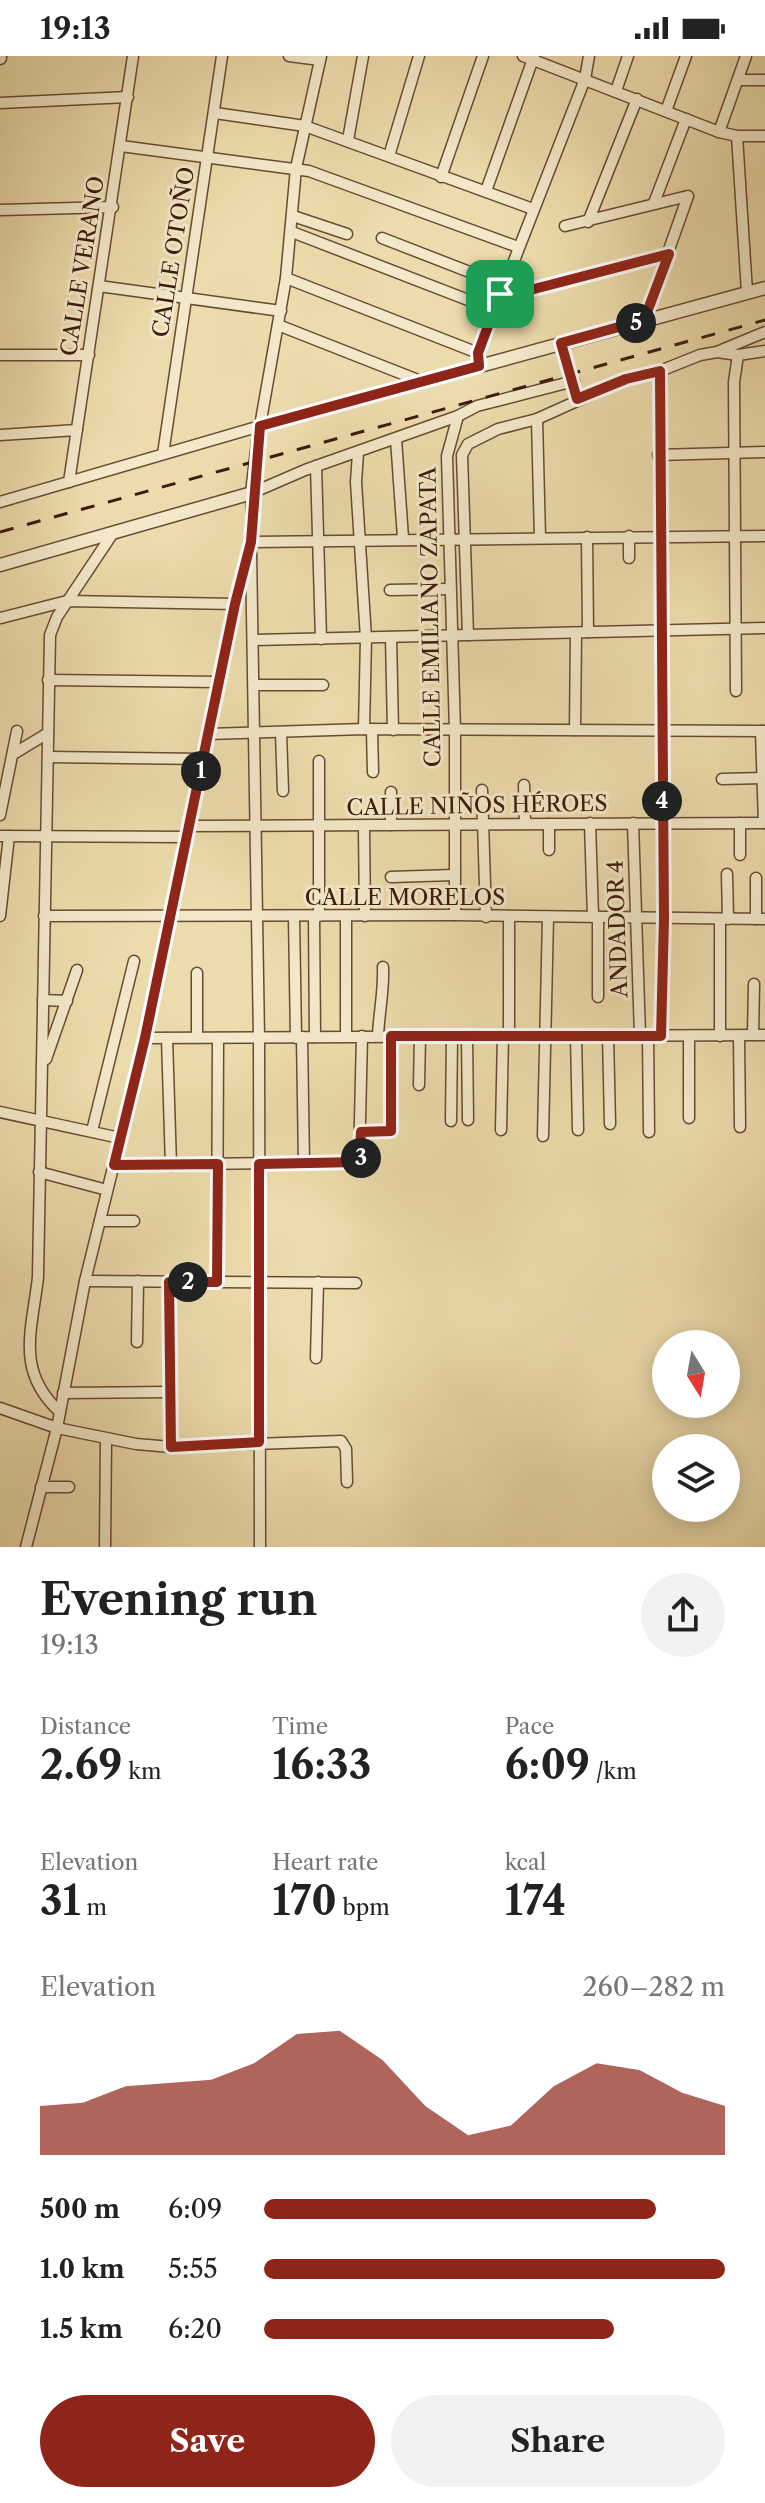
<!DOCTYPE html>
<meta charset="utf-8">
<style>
body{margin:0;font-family:"Libre Caslon Text",serif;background:#f2f2f2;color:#222;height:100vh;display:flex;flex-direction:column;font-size:30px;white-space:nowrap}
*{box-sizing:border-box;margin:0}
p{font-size:26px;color:#767676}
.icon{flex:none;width:44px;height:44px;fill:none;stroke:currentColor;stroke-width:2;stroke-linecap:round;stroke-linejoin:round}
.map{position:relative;height:1491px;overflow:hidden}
.drawer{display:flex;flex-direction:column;background:#fff;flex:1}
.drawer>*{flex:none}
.needle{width:52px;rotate:169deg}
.tools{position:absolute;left:652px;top:1274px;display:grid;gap:16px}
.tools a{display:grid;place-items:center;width:88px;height:88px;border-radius:50%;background:#fff;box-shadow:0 4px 20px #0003;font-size:40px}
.pin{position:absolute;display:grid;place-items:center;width:68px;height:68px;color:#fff;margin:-34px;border-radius:16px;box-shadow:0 4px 12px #0006}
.km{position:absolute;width:40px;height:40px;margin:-20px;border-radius:50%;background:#222;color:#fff;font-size:22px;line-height:40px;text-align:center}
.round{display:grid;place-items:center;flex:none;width:84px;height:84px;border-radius:42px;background:#f2f2f2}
.headline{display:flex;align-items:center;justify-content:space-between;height:136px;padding:0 40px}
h1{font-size:44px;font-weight:700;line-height:60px}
.stats{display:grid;grid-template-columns:repeat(3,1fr);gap:12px;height:136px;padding:8px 40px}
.stats div{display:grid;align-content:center}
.stats b{font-size:40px;font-weight:700}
.stats small{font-size:22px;font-weight:400}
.stats p{font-size:22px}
.chart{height:224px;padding:16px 40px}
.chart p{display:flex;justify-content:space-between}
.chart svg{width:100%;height:144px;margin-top:8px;fill:#8f2418;opacity:.7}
.action{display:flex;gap:16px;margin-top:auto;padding:16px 40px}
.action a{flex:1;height:92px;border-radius:48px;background:#8f2418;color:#fff;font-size:32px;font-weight:700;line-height:92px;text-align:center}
.action a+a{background:#f2f2f2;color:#222}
ul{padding:0 40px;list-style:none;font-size:26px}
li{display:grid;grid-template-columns:128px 96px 1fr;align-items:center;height:60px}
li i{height:20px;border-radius:10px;background:#8f2418}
.status{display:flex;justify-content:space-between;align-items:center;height:56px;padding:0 40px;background:#fff;direction:ltr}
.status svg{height:22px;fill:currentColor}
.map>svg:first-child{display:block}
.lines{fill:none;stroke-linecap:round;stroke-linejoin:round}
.minor-casing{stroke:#684b33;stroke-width:13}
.tertiary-casing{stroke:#684b33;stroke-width:15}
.minor{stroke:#f3e8c9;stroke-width:10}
.tertiary{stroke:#f3e8c9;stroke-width:12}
.rail{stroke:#3c1b0b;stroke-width:3;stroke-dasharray:14 14;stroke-linecap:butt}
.route-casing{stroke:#fff;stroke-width:16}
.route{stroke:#8f2418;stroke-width:10}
.labels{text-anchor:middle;stroke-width:6;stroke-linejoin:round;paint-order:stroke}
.street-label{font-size:22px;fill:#3c1b0b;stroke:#f3e8c9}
</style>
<div class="status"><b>19:13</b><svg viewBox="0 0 49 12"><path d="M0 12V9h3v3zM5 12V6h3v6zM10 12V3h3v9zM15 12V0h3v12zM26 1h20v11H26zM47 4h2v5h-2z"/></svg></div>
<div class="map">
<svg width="765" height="1491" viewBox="0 0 765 1491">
<rect width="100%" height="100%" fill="#ecdbac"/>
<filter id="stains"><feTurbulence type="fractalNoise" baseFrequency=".0025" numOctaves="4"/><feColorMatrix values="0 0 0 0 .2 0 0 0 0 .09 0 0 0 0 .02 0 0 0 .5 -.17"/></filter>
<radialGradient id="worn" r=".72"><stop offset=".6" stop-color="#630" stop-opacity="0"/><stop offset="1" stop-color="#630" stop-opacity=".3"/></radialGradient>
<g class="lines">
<defs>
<g id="minor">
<path d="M289,0L320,4"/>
<path d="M523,0L719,76L737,80H765"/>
<path d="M738,24H765"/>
<path d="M616,35L628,0"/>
<path d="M0,47L128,41"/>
<path d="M666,55L686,0"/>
<path d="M215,57L305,70L533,153"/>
<path d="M719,76L746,0"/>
<path d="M737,80L747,236"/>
<path d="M348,84L363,0"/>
<path d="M121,90L309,115L518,191"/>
<path d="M389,100L419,0"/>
<path d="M441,121L483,0"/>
<path d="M486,135L534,0"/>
<path d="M654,147L686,63"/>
<path d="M0,154L113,151"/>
<path d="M293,160L347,178"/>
<path d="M588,166L637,43"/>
<path d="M565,170L688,140L644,264"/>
<path d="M292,176L494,254"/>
<path d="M382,182L503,229"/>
<path d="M286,222L478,297"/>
<path d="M99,230L281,255"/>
<path d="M500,238L511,239L669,198"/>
<path d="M278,269L423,326"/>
<path d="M561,287L577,343"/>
<path d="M719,295L765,276"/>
<path d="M0,299H89"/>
<path d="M479,310L478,297L585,23L589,0"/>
<path d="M660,315L664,863L661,980"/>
<path d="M537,363L540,482"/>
<path d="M0,379L77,374"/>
<path d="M396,383L403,482"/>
<path d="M358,397L356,426L366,582L364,673"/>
<path d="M163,398L222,0"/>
<path d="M658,399L765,396"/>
<path d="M316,410L321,583"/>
<path d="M69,426L133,0"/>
<path d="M0,446L260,370L286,222L296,112L321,0"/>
<path d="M587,481L588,576"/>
<path d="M251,486L765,480"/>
<path d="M251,496L259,982L260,1491"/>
<path d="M629,502V480"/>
<path d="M390,534L449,533"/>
<path d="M1,562L67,545L235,548"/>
<path d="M468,579L462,399L468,388L498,373L537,363L626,323L660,315L700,299L717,296L738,299L765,295"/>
<path d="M391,581L393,674"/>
<path d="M254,584L765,572"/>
<path d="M48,624L220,626"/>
<path d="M254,629H323"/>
<path d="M736,635L734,326L738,299"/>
<path d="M372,674L373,716"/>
<path d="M575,674L576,577"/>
<path d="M761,675L764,767"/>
<path d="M281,677L283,735"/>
<path d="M208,678L364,673L765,675"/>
<path d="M15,697L48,677"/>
<path d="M49,701L203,703"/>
<path d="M319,705V860"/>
<path d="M722,723L762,722"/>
<path d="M524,729L525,768"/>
<path d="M482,734L486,861"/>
<path d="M0,759L17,675"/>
<path d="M590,767L593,861"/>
<path d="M633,767L640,979"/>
<path d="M549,768V794"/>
<path d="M391,769V736"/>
<path d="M189,770L765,767"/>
<path d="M364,771L365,860"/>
<path d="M0,780L187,781"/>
<path d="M740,799V767"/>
<path d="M727,818L728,863"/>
<path d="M391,821L454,819"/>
<path d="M455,859V675L447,400L458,360"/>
<path d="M0,860L9,780"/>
<path d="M44,860L455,859L765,863"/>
<path d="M314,860L315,981"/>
<path d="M346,860V980"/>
<path d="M509,860V979"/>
<path d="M294,861L296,982"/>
<path d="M598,861V941"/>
<path d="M720,863V980"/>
<path d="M756,863V822"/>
<path d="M43,944L67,945"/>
<path d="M608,979L610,1068"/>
<path d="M648,979L649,1076"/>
<path d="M753,979L754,928"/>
<path d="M378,980C379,956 384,936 383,911"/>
<path d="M467,980L468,1064"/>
<path d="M576,980L578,1074"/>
<path d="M689,980V1062"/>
<path d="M739,980L740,1071"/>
<path d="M197,981V917"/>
<path d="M302,981L304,1108"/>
<path d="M145,982L765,979"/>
<path d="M167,982L171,1110"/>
<path d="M46,1003L77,914"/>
<path d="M419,1029L420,980"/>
<path d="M0,1056L120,1082"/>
<path d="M451,1065L452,980"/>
<path d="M501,1074L503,979"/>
<path d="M92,1075L134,905"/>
<path d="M361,1076L391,1075V980"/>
<path d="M543,1080L548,861"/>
<path d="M114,1109L359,1106L362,980"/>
<path d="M39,1116L107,1134"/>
<path d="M100,1165H134"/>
<path d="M85,1225L356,1227"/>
<path d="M169,1226L171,1391"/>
<path d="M217,1226L218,982"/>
<path d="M137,1286L138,1225"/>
<path d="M316,1302L318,1226"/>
<path d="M63,1337L170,1336"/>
<path d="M0,1352L57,1372L136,1388L171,1391L341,1385L346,1393L347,1426"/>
<path d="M60,1356C15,1315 32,1275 38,1221L50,579L57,561L113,477"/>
<path d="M41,1431H69"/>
<path d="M26,1491L57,1372L85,1225L145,982L235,548L251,486L252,437L305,414L458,360L477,350L574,325"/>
<path d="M105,1491L106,1384"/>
</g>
<g id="tertiary">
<path d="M0,2V0"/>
<path d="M0,509L252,437L260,370L765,232"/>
</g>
</defs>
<!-- minor casing -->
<use href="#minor" class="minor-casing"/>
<!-- tertiary casing -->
<use href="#tertiary" class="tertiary-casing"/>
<!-- minor -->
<use href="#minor" class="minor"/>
<!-- tertiary -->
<use href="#tertiary" class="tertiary"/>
<!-- rail -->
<path class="rail" d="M0,476L765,264"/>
</g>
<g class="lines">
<defs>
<path id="route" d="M669,198L644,264L561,287L577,343L626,323L660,315L664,863L661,980H391V1075L361,1076L359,1106L259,1108V1386L171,1391L169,1226H217L218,1108L114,1109L145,982L235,548L251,486L260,370L479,310L478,297L500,238L511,239Z"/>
</defs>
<!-- route casing -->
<use href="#route" class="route-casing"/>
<!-- route -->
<use href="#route" class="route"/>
</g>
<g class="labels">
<!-- street labels -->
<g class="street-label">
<text transform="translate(173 196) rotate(-81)" y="8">CALLE OTOÑO</text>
<text transform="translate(82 210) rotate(-81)" y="8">CALLE VERANO</text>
<text transform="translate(430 561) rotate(-91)" y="8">CALLE EMILIANO ZAPATA</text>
<text transform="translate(477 749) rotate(-1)" y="8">CALLE NIÑOS HÉROES</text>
<text x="405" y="849">CALLE MORELOS</text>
<text transform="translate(617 873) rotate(-92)" y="8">ANDADOR 4</text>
</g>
</g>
<rect width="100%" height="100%" filter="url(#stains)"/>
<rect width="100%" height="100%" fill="url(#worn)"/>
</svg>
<div class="tools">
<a><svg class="needle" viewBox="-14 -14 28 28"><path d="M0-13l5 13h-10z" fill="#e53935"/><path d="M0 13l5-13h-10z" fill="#767676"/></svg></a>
<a><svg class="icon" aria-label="layers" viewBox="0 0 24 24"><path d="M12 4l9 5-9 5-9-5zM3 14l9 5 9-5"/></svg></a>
</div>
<div class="pin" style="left:500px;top:238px;background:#1e9e55"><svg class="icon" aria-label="arrive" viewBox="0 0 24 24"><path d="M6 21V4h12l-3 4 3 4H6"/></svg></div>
<b class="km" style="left:201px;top:715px">1</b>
<b class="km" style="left:188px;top:1226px">2</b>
<b class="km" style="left:361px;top:1102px">3</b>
<b class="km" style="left:662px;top:745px">4</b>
<b class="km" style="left:636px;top:267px">5</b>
</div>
<section class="drawer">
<div class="headline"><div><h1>Evening run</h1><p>19:13</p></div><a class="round"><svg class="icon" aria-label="share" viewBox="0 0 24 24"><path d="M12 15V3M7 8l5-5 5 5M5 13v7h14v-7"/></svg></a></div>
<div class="stats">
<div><p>Distance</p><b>2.69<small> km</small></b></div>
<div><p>Time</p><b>16:33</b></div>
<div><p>Pace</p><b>6:09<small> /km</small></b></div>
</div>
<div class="stats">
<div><p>Elevation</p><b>31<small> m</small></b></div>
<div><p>Heart rate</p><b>170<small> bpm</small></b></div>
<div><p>kcal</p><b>174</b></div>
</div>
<div class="chart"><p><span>Elevation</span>260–282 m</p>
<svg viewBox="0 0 160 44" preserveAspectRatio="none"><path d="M0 44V29L10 28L20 23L30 22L40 21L50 16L60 7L70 6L80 15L90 29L100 38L110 35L120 23L130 16L140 18L150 25L160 29V44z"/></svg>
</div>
<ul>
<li><b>500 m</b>6:09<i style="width:85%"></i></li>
<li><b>1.0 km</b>5:55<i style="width:100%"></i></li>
<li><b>1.5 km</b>6:20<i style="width:76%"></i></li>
</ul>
<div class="action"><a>Save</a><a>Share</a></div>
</section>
